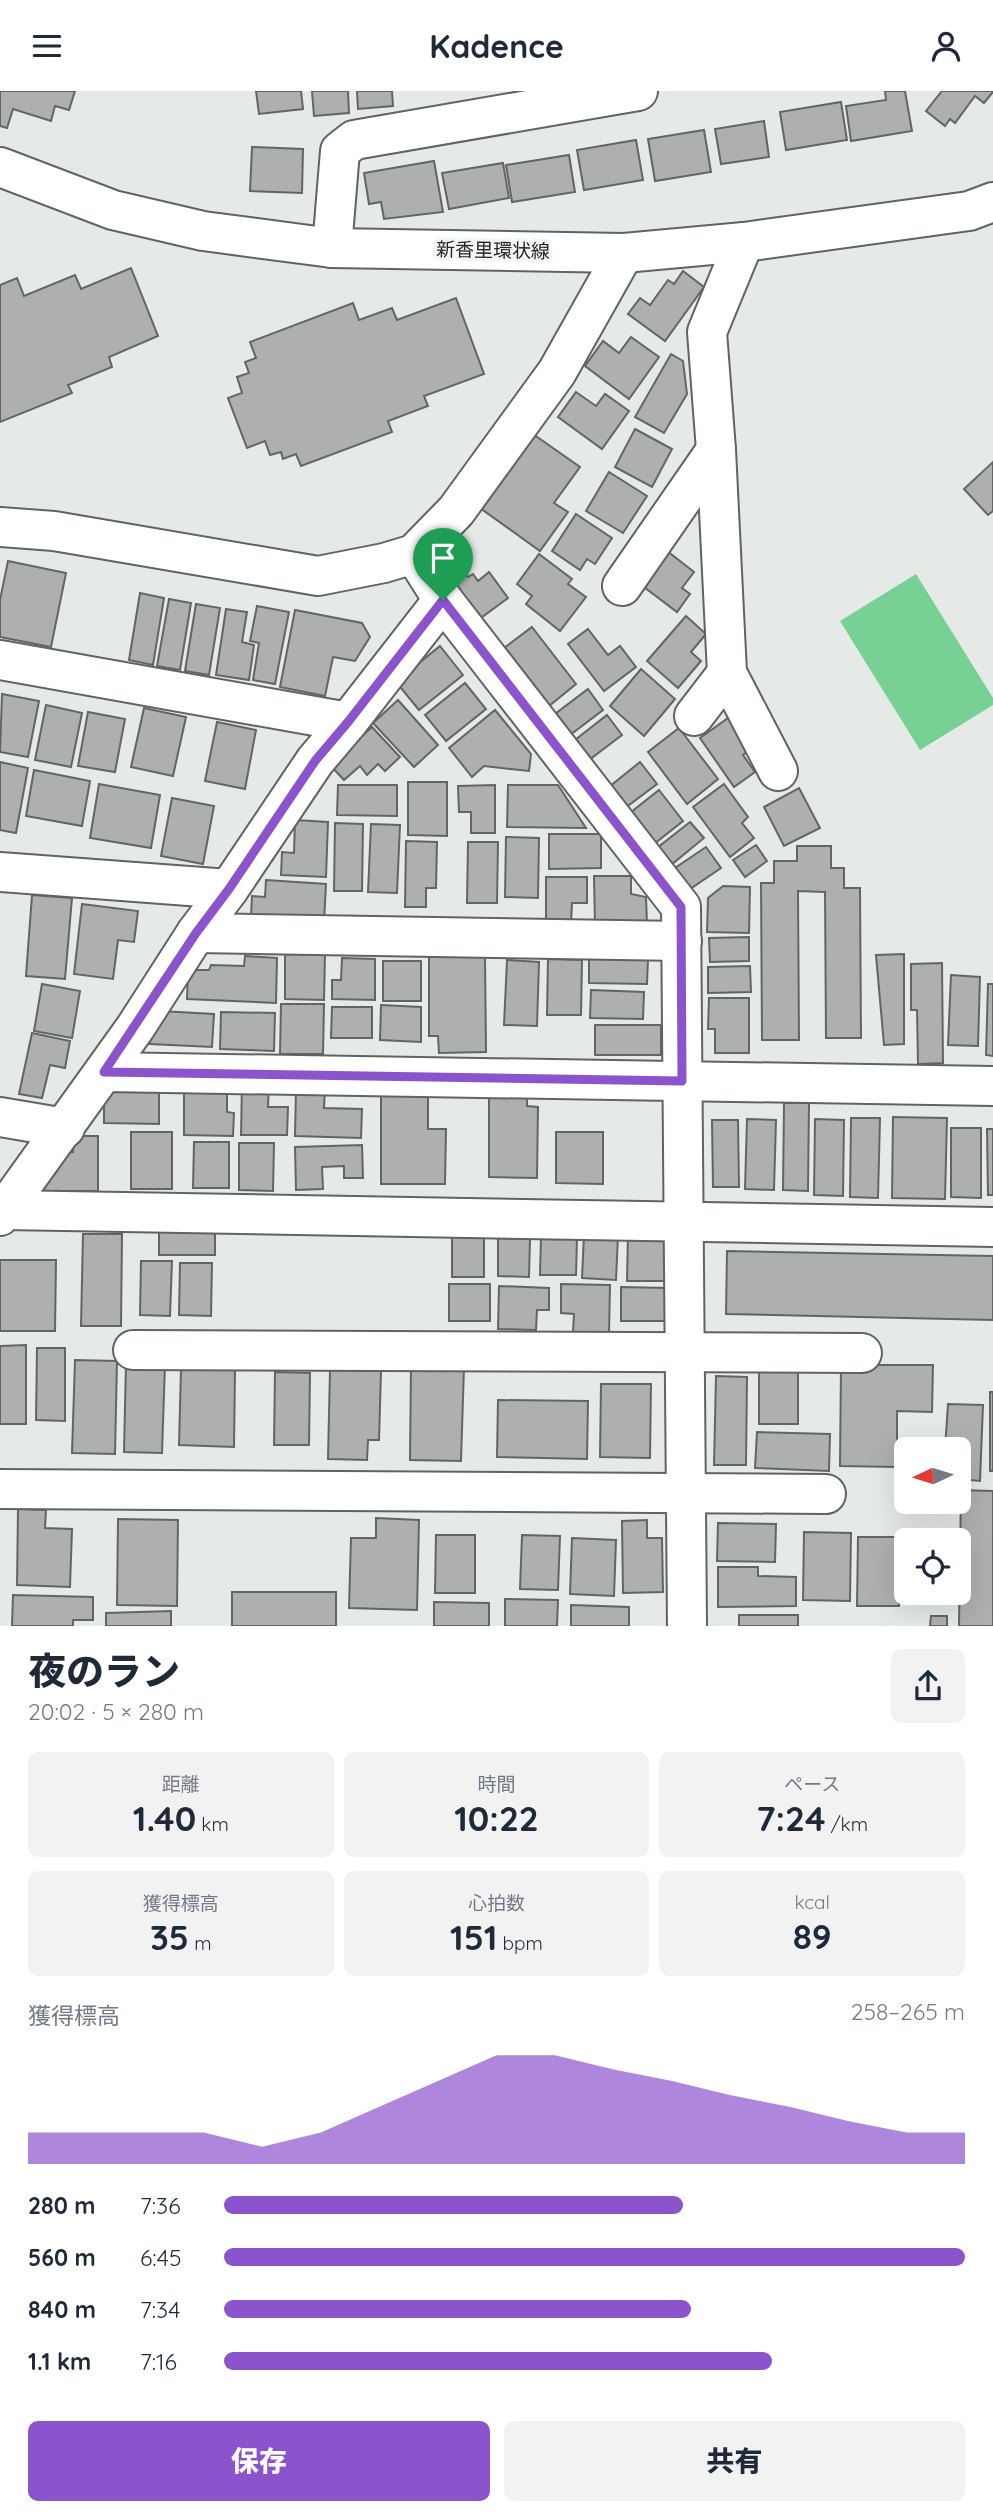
<!DOCTYPE html>
<html lang="ja">
<meta charset="utf-8">
<style>
body{margin:0;font-family:Quicksand,"Noto Sans JP",sans-serif;background:#f2f2f3;color:#1f2937;height:100vh;display:flex;flex-direction:column;font-size:26px;white-space:nowrap}
*{box-sizing:border-box;margin:0}
p{font-size:23px;color:#747a83}
.icon{flex:none;width:38px;height:38px;fill:none;stroke:currentColor;stroke-width:2;stroke-linecap:round;stroke-linejoin:round}
.map{position:relative;height:1535px;overflow:hidden}
.sheet{display:flex;flex-direction:column;background:#fff;flex:1}
.sheet>*{flex:none}
.needle{width:46px;rotate:266deg}
.buttons{position:absolute;left:894px;top:1346px;display:grid;gap:14px}
.buttons a{display:grid;place-items:center;width:77px;height:77px;border-radius:10px;background:#fff;box-shadow:0 7px 28px #0002;font-size:35px}
.pin{position:absolute;display:grid;place-items:center;width:60px;height:60px;color:#fff;margin:-72px -30px;border-radius:50% 50% 50% 0;rotate:-45deg;box-shadow:0 0 7px #0007}
.pin .icon{rotate:45deg}
.round{display:grid;place-items:center;flex:none;width:74px;height:74px;border-radius:10px;background:#f2f2f3}
.summary{display:flex;align-items:center;justify-content:space-between;height:119px;padding:0 28px}
h1{font-size:38px;font-weight:800;line-height:52px}
.figures{display:grid;grid-template-columns:repeat(3,1fr);gap:10px;height:119px;padding:7px 28px}
.figures div{display:grid;align-content:center;border-radius:10px;background:#f2f2f3;text-align:center}
.figures b{font-size:35px;font-weight:800}
.figures small{font-size:19px;font-weight:400}
.figures p{font-size:19px}
.chart{height:196px;padding:14px 28px}
.chart p{display:flex;justify-content:space-between}
.chart svg{width:100%;height:126px;margin-top:7px;fill:#8c54cc;opacity:.7}
.cta{display:flex;gap:14px;margin-top:auto;padding:14px 28px}
.cta a{flex:1;height:80px;border-radius:10px;background:#8c54cc;color:#fff;font-size:28px;font-weight:800;line-height:80px;text-align:center}
.cta a+a{background:#f2f2f3;color:#1f2937}
ul{padding:0 28px;list-style:none;font-size:23px}
li{display:grid;grid-template-columns:112px 84px 1fr;align-items:center;height:52px}
li i{height:18px;border-radius:9px;background:#8c54cc}
header{display:flex;justify-content:space-between;align-items:center;height:91px;padding:0 28px;background:#fff;font-size:32px;font-weight:800}
.map>svg:first-child{display:block}
.water{fill:#77d194}
.building{fill:#adb0ad;stroke:#626663;stroke-width:2}
.lines{fill:none;stroke-linecap:round;stroke-linejoin:round}
.minor-casing{stroke:#606361;stroke-width:42}
.minor{stroke:#fff;stroke-width:38}
.route-casing{stroke:#fff;stroke-width:14}
.route{stroke:#8c54cc;stroke-width:9}
.labels{text-anchor:middle;stroke-width:7;stroke-linejoin:round;paint-order:stroke}
.street-label{font-size:19px;fill:#232423;stroke:#f3f7f4}
</style>
<header><svg class="icon" aria-label="menu" viewBox="0 0 24 24"><path d="M4 6h16M4 12h16M4 18h16"/></svg>Kadence<svg class="icon" aria-label="person" viewBox="0 0 24 24"><circle cx="12" cy="8" r="4"/><path d="M4 21q1-7 8-7t8 7"/></svg></header>
<div class="map">
<svg width="993" height="1535" viewBox="0 0 993 1535">
<rect width="100%" height="100%" fill="#e6eae6"/>
<!-- water -->
<path class="water" d="M916,483L993,607V614L920,659L840,530Z"/>
<!-- building -->
<g class="building">
<path d="M0,0H75L69,19L55,15L51,30L13,18L7,37L0,35Z"/>
<path d="M256,0H301L303,18L259,23Z"/>
<path d="M312,0H348L349,22L314,25Z"/>
<path d="M357,0H392L393,15L358,18Z"/>
<path d="M885,0H905L912,40L851,50L846,15L886,9Z"/>
<path d="M942,0H993V1L984,12L975,5L955,32L950,28L945,35L926,20Z"/>
<path d="M841,11L847,49L786,59L780,21Z"/>
<path d="M764,30L769,66L721,73L715,38Z"/>
<path d="M704,39L711,81L655,90L648,48Z"/>
<path d="M636,49L643,89L584,99L577,59Z"/>
<path d="M252,56L303,58L302,102L250,100Z"/>
<path d="M569,64L575,101L512,111L506,74Z"/>
<path d="M434,70L443,121L384,128L381,111L369,113L364,82Z"/>
<path d="M503,72L509,107L449,118L442,82Z"/>
<path d="M131,177L158,245L109,266L112,276L68,294L72,302L0,331V194L17,187L24,205L75,184L81,198Z"/>
<path d="M683,180L704,196L665,250L628,223L640,207L650,214L668,189L674,193Z"/>
<path d="M456,207L484,283L424,305L428,315L388,330L392,341L301,375L296,363L283,368L281,361L270,364L265,350L247,357L228,307L242,302L237,286L249,282L245,271L256,267L250,251L353,212L359,229L392,217L397,229Z"/>
<path d="M631,246L659,266L629,308L585,275L603,250L619,262Z"/>
<path d="M671,263L683,270L687,303L664,342L635,326Z"/>
<path d="M576,301L596,315L605,303L629,320L602,358L558,326Z"/>
<path d="M635,338L672,358L652,396L615,376Z"/>
<path d="M533,343L580,376L554,412L568,421L540,460L480,417Z"/>
<path d="M993,371V420L988,424L964,398Z"/>
<path d="M609,381L647,405L623,442L586,420Z"/>
<path d="M576,423L612,447L595,473L587,468L580,479L552,460Z"/>
<path d="M662,456L694,481L682,497L690,503L677,521L636,490Z"/>
<path d="M539,463L572,488L568,493L586,506L560,540L526,513L532,505L517,493Z"/>
<path d="M8,470L66,482L51,556L0,546V509Z"/>
<path d="M464,480L468,486L473,483L478,490L489,481L508,507L478,529L449,491Z"/>
<path d="M140,502L164,507L153,574L129,569Z"/>
<path d="M169,508L191,512L180,579L157,575Z"/>
<path d="M196,513L220,517L209,584L185,580Z"/>
<path d="M257,515L289,521L275,593L253,589L259,552L250,550Z"/>
<path d="M226,518L247,521L242,551L254,554L249,589L216,584Z"/>
<path d="M295,519L362,532L370,546L355,570L333,566L325,605L280,596Z"/>
<path d="M686,525L706,543L691,561L701,570L678,597L647,570Z"/>
<path d="M532,536L576,593L549,615L504,557Z"/>
<path d="M588,538L608,564L620,555L636,576L604,600L568,553Z"/>
<path d="M440,555L463,584L419,619L396,591Z"/>
<path d="M641,578L675,608L644,645L610,615Z"/>
<path d="M465,592L486,618L446,650L425,624Z"/>
<path d="M588,598L603,619L566,647L551,626Z"/>
<path d="M2,603L39,610L28,666L0,661Z"/>
<path d="M398,609L438,654L414,676L373,632Z"/>
<path d="M46,614L82,622L71,676L35,669Z"/>
<path d="M144,617L186,626L173,685L131,676Z"/>
<path d="M495,619L531,663L529,680L484,675L472,686L449,657Z"/>
<path d="M88,621L125,628L115,681L78,675Z"/>
<path d="M607,624L622,644L589,669L575,649Z"/>
<path d="M731,625L753,656L743,664L755,681L734,696L700,647Z"/>
<path d="M217,631L256,639L245,698L205,690Z"/>
<path d="M372,636L400,666L385,680L378,673L367,684L360,675L344,689L330,674Z"/>
<path d="M679,637L718,688L687,713L648,661Z"/>
<path d="M0,671L28,677L16,742L0,739Z"/>
<path d="M640,671L657,693L625,717L609,696Z"/>
<path d="M34,679L90,690L82,735L26,725Z"/>
<path d="M408,691H447V745L408,744Z"/>
<path d="M99,693L160,704L151,757L90,747Z"/>
<path d="M724,693L748,726L742,732L754,747L730,766L693,716Z"/>
<path d="M338,694H397V725L337,724Z"/>
<path d="M495,694V742H471V721H459L458,695Z"/>
<path d="M508,694H558L586,737L507,736Z"/>
<path d="M799,697L820,737L784,755L764,716Z"/>
<path d="M659,699L683,730L654,753L630,722Z"/>
<path d="M172,707L214,715L203,773L161,765Z"/>
<path d="M295,729L328,731L326,786L281,784L282,761L294,762Z"/>
<path d="M690,731L704,747L671,774L657,757Z"/>
<path d="M335,732L363,733L362,800H334Z"/>
<path d="M371,733L400,734L397,802L368,801Z"/>
<path d="M549,743H601V777L549,778Z"/>
<path d="M506,746L539,747L538,807L505,806Z"/>
<path d="M406,750L437,751L436,797H426V816H405Z"/>
<path d="M468,751H498L497,812H467Z"/>
<path d="M756,754L767,770L745,786L733,769Z"/>
<path d="M797,755H831V777H844V797H860L861,947H826L825,801L798,800L799,949H762L761,792H774V770H797Z"/>
<path d="M706,756L721,777L690,798L675,777Z"/>
<path d="M594,785H631V803L646,806L647,834L595,835Z"/>
<path d="M546,786H587V812H572L571,833H546Z"/>
<path d="M266,789L326,793L324,831L251,826L252,805L265,806Z"/>
<path d="M723,795L750,796L749,842L707,841L708,807Z"/>
<path d="M32,804L72,807L65,888L26,885Z"/>
<path d="M82,813L138,820L134,851L118,849L113,888L74,883Z"/>
<path d="M749,846V870L710,871L709,847Z"/>
<path d="M285,863L325,864L324,909L285,908Z"/>
<path d="M904,863V953L884,954L876,864Z"/>
<path d="M245,865L277,867L276,912L187,908L188,879H209L211,874L244,875Z"/>
<path d="M485,865L486,961L439,962L438,945H429V866Z"/>
<path d="M342,867L375,868V909L332,908V889H341Z"/>
<path d="M589,867L648,868L647,893L589,892Z"/>
<path d="M548,868L582,869L581,924H547Z"/>
<path d="M507,869L539,871L537,935L504,934Z"/>
<rect x="383" y="870" width="38" height="40"/>
<path d="M942,872L943,972L918,973L917,919H911V873Z"/>
<path d="M750,875L751,901L708,902V876Z"/>
<path d="M951,884L980,886L978,955L948,954Z"/>
<path d="M42,893L80,900L72,947L34,940Z"/>
<path d="M988,893H993V965L986,964Z"/>
<path d="M591,899L644,901L643,928L590,927Z"/>
<path d="M709,907H749V962H715V938H708Z"/>
<path d="M281,913H324L323,963H280Z"/>
<path d="M381,914L421,916V951L380,949Z"/>
<path d="M332,916H372V947H331Z"/>
<path d="M160,920L214,923L212,956L150,953V937Z"/>
<path d="M221,921L275,922L274,960L220,958Z"/>
<rect x="595" y="934" width="66" height="30"/>
<path d="M32,942L70,950L65,977L50,974L42,1007L19,1003Z"/>
<path d="M242,993H269L268,1016H288L287,1044H241Z"/>
<path d="M296,997H325L324,1017L362,1018L361,1047L295,1045Z"/>
<path d="M184,999L227,1000V1021L234,1022L233,1045L184,1044Z"/>
<path d="M104,1001H159V1033L104,1032Z"/>
<path d="M381,1004H428V1038H446L445,1093H381Z"/>
<path d="M489,1007H527V1015L538,1016L537,1087L489,1086Z"/>
<path d="M784,1012H809L808,1100L783,1099Z"/>
<path d="M893,1026L947,1027L945,1108L892,1107Z"/>
<path d="M851,1027H880L878,1107L850,1106Z"/>
<path d="M747,1028L776,1029L774,1099L745,1098Z"/>
<path d="M815,1028L844,1029L843,1105L814,1104Z"/>
<path d="M712,1029H738L739,1096H713Z"/>
<path d="M951,1037H981V1107L951,1106Z"/>
<path d="M987,1038H993V1104H988Z"/>
<rect x="131" y="1041" width="41" height="57"/>
<path d="M556,1041H603V1093L556,1092Z"/>
<path d="M74,1045H98V1100H43V1081L60,1062L73,1061Z"/>
<path d="M194,1051H229V1097H193Z"/>
<path d="M239,1052H274L273,1100L239,1099Z"/>
<path d="M362,1054L363,1087H344V1075L322,1076L323,1098L296,1099L295,1056Z"/>
<rect x="159" y="1135" width="56" height="29"/>
<path d="M628,1142L668,1143L666,1190H627Z"/>
<path d="M83,1143H122L121,1235H81Z"/>
<path d="M584,1143L618,1144L616,1189L582,1187Z"/>
<rect x="452" y="1144" width="32" height="42"/>
<path d="M541,1146L577,1147L576,1184H540Z"/>
<path d="M498,1147L530,1148L529,1186L498,1185Z"/>
<path d="M727,1160L993,1165V1229L726,1223Z"/>
<path d="M0,1169H56L55,1240H0Z"/>
<path d="M141,1170H172L170,1225L140,1224Z"/>
<path d="M180,1172H212L211,1225L179,1224Z"/>
<rect x="449" y="1193" width="41" height="37"/>
<path d="M561,1193L610,1194L609,1242L573,1241L574,1223L561,1222Z"/>
<path d="M499,1195L549,1197V1219H537L536,1239L498,1238Z"/>
<path d="M621,1196L669,1197L668,1230H621Z"/>
<path d="M26,1254V1333H0V1255Z"/>
<path d="M37,1257H65V1330L36,1329Z"/>
<path d="M75,1269L117,1270L115,1363L72,1362Z"/>
<path d="M126,1272L165,1273L162,1362L124,1361Z"/>
<path d="M841,1274H933L932,1321L897,1320V1376L840,1375Z"/>
<path d="M411,1275L464,1276L461,1370L410,1369Z"/>
<path d="M181,1278L235,1279L234,1356L179,1354Z"/>
<rect x="759" y="1278" width="39" height="55"/>
<path d="M330,1279L381,1280L379,1349H368L367,1369L328,1368Z"/>
<path d="M275,1281L310,1282L309,1354H274Z"/>
<path d="M716,1285L747,1286L746,1374H714Z"/>
<path d="M601,1293H651L650,1367L600,1366Z"/>
<rect x="990" y="1301" width="3" height="79"/>
<path d="M498,1309L588,1310L587,1368L497,1366Z"/>
<path d="M948,1313L983,1314L980,1390L959,1388V1358H945Z"/>
<path d="M757,1341L830,1343L829,1380L755,1377Z"/>
<path d="M961,1399L993,1400V1535H959Z"/>
<path d="M18,1418L46,1419L45,1437L72,1438L70,1496L17,1494Z"/>
<path d="M376,1427L419,1429L417,1519L349,1517L351,1447H376Z"/>
<path d="M118,1428L178,1429L177,1515L117,1514Z"/>
<path d="M647,1429V1447H662L663,1501L623,1502L622,1430Z"/>
<path d="M718,1432L776,1433L775,1471L717,1470Z"/>
<path d="M804,1441L851,1442L850,1510L803,1509Z"/>
<path d="M436,1444H475V1502H435Z"/>
<path d="M522,1444L560,1445L558,1499L520,1498Z"/>
<path d="M858,1446H899V1515H857Z"/>
<path d="M572,1447L616,1449L614,1505L570,1503Z"/>
<path d="M718,1476H758V1485L796,1486V1515L718,1516Z"/>
<rect x="232" y="1501" width="104" height="34"/>
<path d="M13,1504L93,1506V1529H73V1535H12Z"/>
<path d="M505,1508L558,1509L557,1535H505Z"/>
<path d="M434,1511L489,1512V1535H434Z"/>
<path d="M571,1514L629,1516V1535H571Z"/>
<path d="M171,1520V1535H106V1522Z"/>
<rect x="739" y="1524" width="59" height="11"/>
<path d="M931,1525H947V1535H930Z"/>
</g>
<g class="lines">
<defs>
<g id="minor">
<path d="M0,76L113,119L203,140L332,157L624,162L744,151L969,120L993,111"/>
<path d="M744,151L707,241L716,359L727,582L778,680"/>
<path d="M332,157L340,60L354,49L638,0"/>
<path d="M0,436L54,440L318,485L384,472L414,463L456,420L557,281L624,162"/>
<path d="M414,463L443,509L681,816L687,1535"/>
<path d="M622,495L716,359"/>
<path d="M0,569L348,631"/>
<path d="M694,625L727,582"/>
<path d="M0,781L229,798"/>
<path d="M196,842L682,850"/>
<path d="M105,981L993,995"/>
<path d="M0,1026L65,1037"/>
<path d="M4,1119L993,1136"/>
<path d="M0,1125L135,937L196,842L229,798L315,670L348,631L443,509"/>
<path d="M133,1259L862,1262"/>
<path d="M0,1398L826,1403"/>
</g>
</defs>
<!-- minor casing -->
<use href="#minor" class="minor-casing"/>
<!-- minor -->
<use href="#minor" class="minor"/>
</g>
<g class="lines">
<defs>
<path id="route" d="M443,509L681,816L682,990L104,981L196,842L229,798L315,670L348,631Z"/>
</defs>
<!-- route casing -->
<use href="#route" class="route-casing"/>
<!-- route -->
<use href="#route" class="route"/>
</g>
<g class="labels">
<!-- street labels -->
<g class="street-label">
<text transform="translate(493 159) rotate(1)" y="7">新香里環状線</text>
</g>
</g>
</svg>
<div class="buttons">
<a><svg class="needle" viewBox="-14 -14 28 28"><path d="M0-13l5 13h-10z" fill="#e53935"/><path d="M0 13l5-13h-10z" fill="#747a83"/></svg></a>
<a><svg class="icon" aria-label="locate" viewBox="0 0 24 24"><circle cx="12" cy="12" r="6"/><path d="M12 2v4M12 18v4M2 12h4M18 12h4"/></svg></a>
</div>
<div class="pin" style="left:443px;top:509px;background:#1e9e55"><svg class="icon" aria-label="arrive" viewBox="0 0 24 24"><path d="M6 21V4h12l-3 4 3 4H6"/></svg></div>
</div>
<section class="sheet">
<div class="summary"><div><h1>夜のラン</h1><p>20:02 · 5 × 280 m</p></div><a class="round"><svg class="icon" aria-label="share" viewBox="0 0 24 24"><path d="M12 15V3M7 8l5-5 5 5M5 13v7h14v-7"/></svg></a></div>
<div class="figures">
<div><p>距離</p><b>1.40<small> km</small></b></div>
<div><p>時間</p><b>10:22</b></div>
<div><p>ペース</p><b>7:24<small> /km</small></b></div>
</div>
<div class="figures">
<div><p>獲得標高</p><b>35<small> m</small></b></div>
<div><p>心拍数</p><b>151<small> bpm</small></b></div>
<div><p>kcal</p><b>89</b></div>
</div>
<div class="chart"><p><span>獲得標高</span>258–265 m</p>
<svg viewBox="0 0 160 44" preserveAspectRatio="none"><path d="M0 44V33L10 33L20 33L30 33L40 38L50 33L60 24L70 15L80 6L90 6L100 11L110 15L120 20L130 24L140 29L150 33L160 33V44z"/></svg>
</div>
<ul>
<li><b>280 m</b>7:36<i style="width:62%"></i></li>
<li><b>560 m</b>6:45<i style="width:100%"></i></li>
<li><b>840 m</b>7:34<i style="width:63%"></i></li>
<li><b>1.1 km</b>7:16<i style="width:74%"></i></li>
</ul>
<div class="cta"><a>保存</a><a>共有</a></div>
</section>
